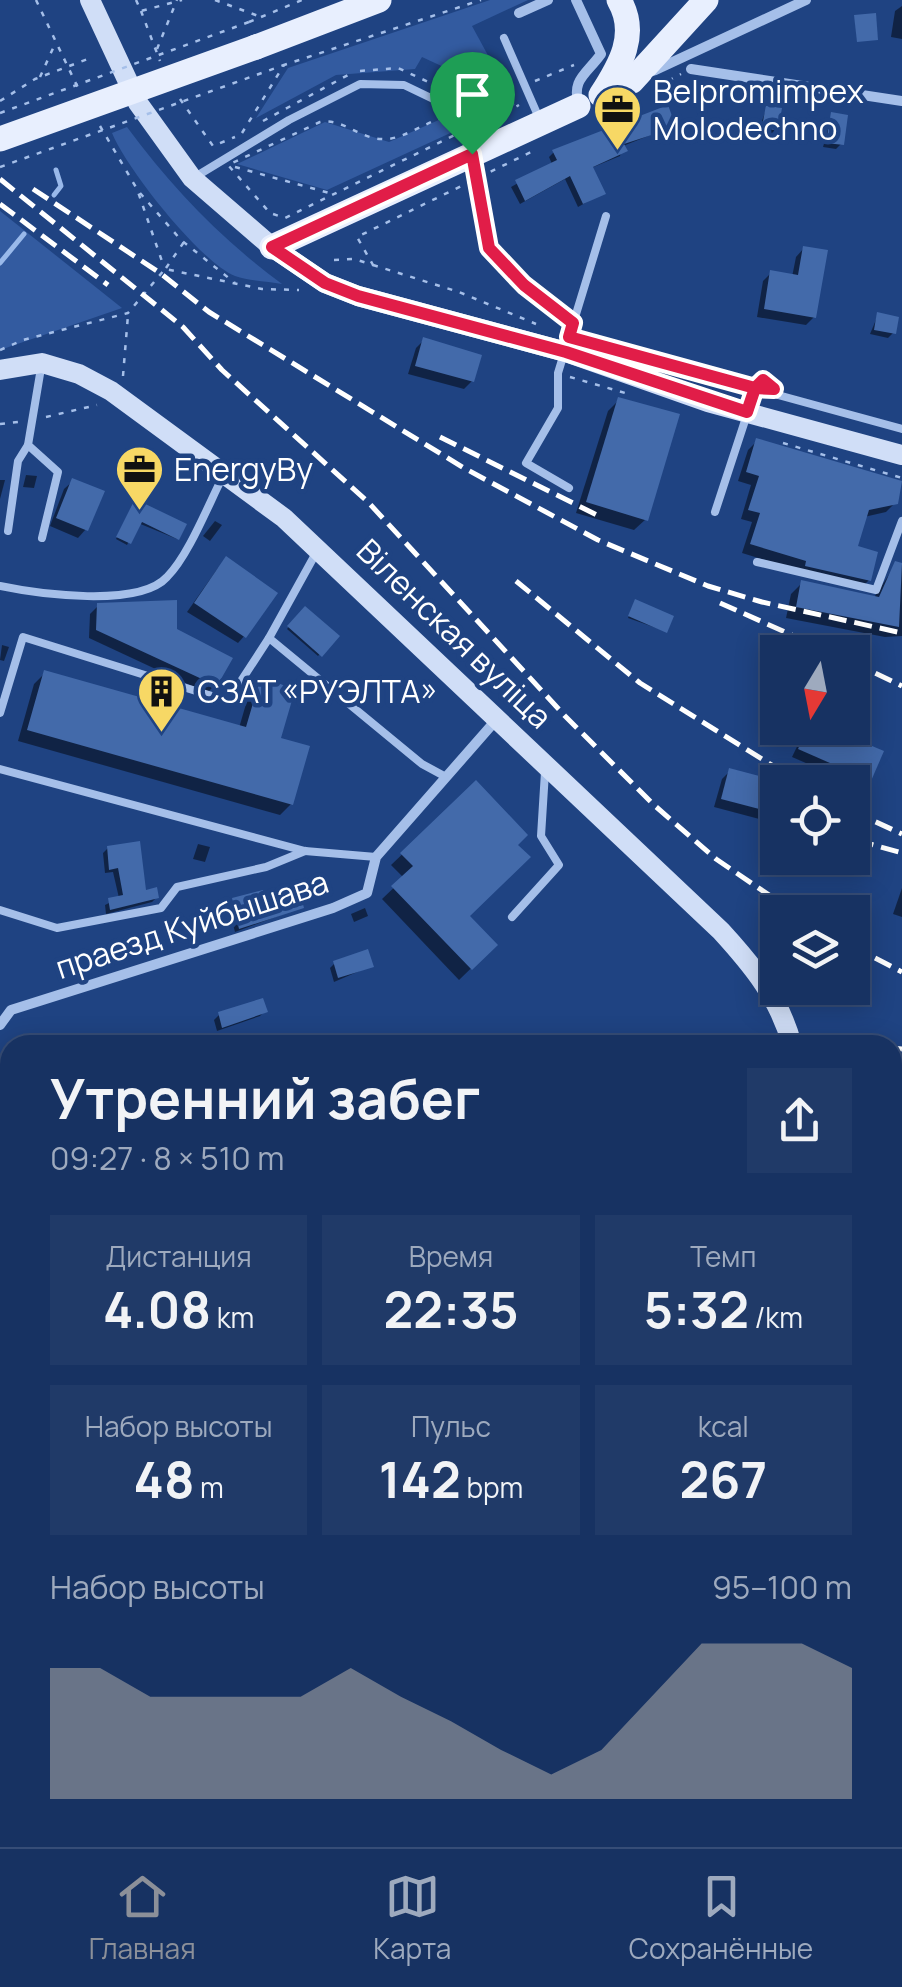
<!DOCTYPE html>
<html lang="ru">
<meta charset="utf-8">
<style>
body{margin:0;font-family:Manrope,sans-serif;background:#203a68;color:#f1f3f6;height:100vh;display:flex;flex-direction:column;font-size:38px;white-space:nowrap}
*{box-sizing:border-box;margin:0}
p{font-size:32px;color:#9eaabe}
.icon{flex:none;width:55px;height:55px;fill:none;stroke:currentColor;stroke-width:2;stroke-linecap:round;stroke-linejoin:round}
.map{position:relative;flex:1;overflow:hidden}
.sheet{position:absolute;left:0px;top:1035px;width:902px;height:812px;display:flex;flex-direction:column;background:#173262;border-radius:30px 30px 0 0;box-shadow:0 5px 25px #0003,0 0 0 2px #364d77}
.sheet>*{flex:none}
.needle{width:65px;rotate:190deg}
.fabs{position:absolute;left:760px;top:635px;display:grid;gap:20px}
.fabs a{display:grid;place-items:center;width:110px;height:110px;border-radius:0px;background:#173262;box-shadow:0 5px 25px #0003,0 0 0 2px #364d77;font-size:50px}
.pin{position:absolute;display:grid;place-items:center;width:85px;height:85px;color:#fff;margin:-102px -42px;border-radius:50% 50% 50% 0;rotate:-45deg;box-shadow:0 0 10px #0007}
.pin .icon{rotate:45deg}
.round{display:grid;place-items:center;flex:none;width:105px;height:105px;border-radius:0px;background:#203a68}
.head{display:flex;align-items:center;justify-content:space-between;height:170px;padding:0 50px}
h1{font-size:55px;font-weight:700;line-height:75px}
.figures{display:grid;grid-template-columns:repeat(3,1fr);gap:15px;height:170px;padding:10px 50px}
.figures div{display:grid;align-content:center;border-radius:0px;background:#203a68;text-align:center}
.figures b{font-size:50px;font-weight:700}
.figures small{font-size:28px;font-weight:400}
.figures p{font-size:28px}
.chart{height:280px;padding:20px 50px}
.chart p{display:flex;justify-content:space-between}
.chart svg{width:100%;height:180px;margin-top:10px;fill:#8c9099;opacity:.7}
.tab-bar{display:flex;justify-content:space-around;align-items:center;height:140px;border-top:2px solid #364d77;background:#173262;font-size:28px;color:#9eaabe}
.tab-bar a{display:grid;justify-items:center;gap:5px}
.tab-bar .on{color:#8c9099}
.map>svg:first-child{display:block}
.green{fill:#335ba0}
.shadow{fill:#0007}
.lines{fill:none;stroke-linecap:round;stroke-linejoin:round}
.stream{stroke:#99b9ea;stroke-width:5}
.building{fill:#436aaa}
.path{stroke:#a5bfe9;stroke-width:2.5;stroke-dasharray:5 8;stroke-linecap:butt}
.service{stroke:#a5bfe9;stroke-width:8}
.minor{stroke:#a5bfe9;stroke-width:10}
.tertiary{stroke:#a5bfe9;stroke-width:18}
.secondary{stroke:#d0def7;stroke-width:20}
.primary{stroke:#e8effe;stroke-width:25}
.rail{stroke:#fff;stroke-width:5;stroke-dasharray:18 8;stroke-linecap:butt}
.path-bridge{stroke:#a5bfe9;stroke-width:2.5;stroke-dasharray:5 8;stroke-linecap:butt}
.primary-bridge{stroke:#e8effe;stroke-width:25}
.route-casing{stroke:#fff;stroke-width:20}
.route{stroke:#e11d48;stroke-width:12}
.labels{text-anchor:middle;stroke-width:9;stroke-linejoin:round;paint-order:stroke}
.poi-label{font-size:32px;fill:#fff;stroke:#1f4382;text-anchor:start}
.street-label{font-size:32px;fill:#fff;stroke:#1f4382}
</style>
<div class="map">
<svg width="902" height="1847" viewBox="0 0 902 1847">
<rect width="100%" height="100%" fill="#1f4382"/>
<!-- green -->
<g class="green">
<path d="M490,0H528L472,26L515,105L500,110L482,103L489,88L422,57L415,69L336,75L256,118L288,68Z"/>
<path d="M441,119L458,123L459,129L327,190L237,164L325,122L389,142Z"/>
<path d="M127,127C173,189 220,238 282,284C268,281 249,281 235,276C200,262 126,168 112,133Z"/>
<path d="M0,211L122,308L0,350Z"/>
</g>
<!-- shadow -->
<g class="shadow">
<path d="M902,6V39L891,37L895,11Z"/>
<path d="M767,107L776,129L771,134L758,132Z"/>
<path d="M832,115L841,144L836,149L823,147Z"/>
<path d="M673,126L623,146L620,156L591,168L603,193L578,207L565,179L520,204L511,187L552,164L549,157L554,152Z"/>
<path d="M804,248L814,317L806,325L757,317L763,281L771,273L792,277L796,257Z"/>
<path d="M878,315L893,333L888,338L870,334Z"/>
<path d="M424,340L472,381L464,389L408,374L416,348Z"/>
<path d="M619,400L646,519L634,530L576,513L608,411Z"/>
<path d="M757,441L896,502L886,512L864,517L854,547L869,580L860,589L742,553L752,522L741,519L751,485L738,481L748,450Z"/>
<path d="M26,475L37,476L34,488L23,487Z"/>
<path d="M0,480H5L0,499Z"/>
<path d="M73,481L86,529L78,538L50,526L64,489Z"/>
<path d="M134,504L183,525L177,539L138,523L127,545L116,539Z"/>
<path d="M215,521L222,525L210,541L203,536Z"/>
<path d="M896,564L902,565V636L885,637L786,618L791,594L802,583L873,599Z"/>
<path d="M218,568L246,634L238,643L187,612Z"/>
<path d="M634,604L665,631L628,618Z"/>
<path d="M98,606L174,631L215,685L207,693L89,638L90,614Z"/>
<path d="M305,609L336,636L318,656L287,629Z"/>
<path d="M2,645L9,647L4,661L0,660Z"/>
<path d="M45,673L239,728L250,690L261,679L291,804L280,815L18,741L34,684Z"/>
<path d="M806,728H822L881,752L869,779L861,787L792,757Z"/>
<path d="M730,771L778,783V824L714,807L722,779Z"/>
<path d="M476,784L467,916L495,945L459,980L382,899L404,878L391,865Z"/>
<path d="M198,844L210,847L205,862L193,859Z"/>
<path d="M108,848L144,893L157,897L152,902L106,914L105,905L119,898L113,872L105,873L103,853Z"/>
<path d="M782,858H839L828,876Z"/>
<path d="M902,888V917L893,914Z"/>
<path d="M233,901L265,905L302,907L235,932L228,906Z"/>
<path d="M365,908L368,916L354,922L351,914Z"/>
<path d="M335,963L371,966L334,982L330,968Z"/>
<path d="M265,1011L260,1016L217,1031L214,1020L219,1015Z"/>
<path d="M138,1036L141,1045H107Z"/>
<path d="M10,1371V1404L0,1405V1378Z"/>
<path d="M10,1417V1438L0,1445V1424Z"/>
<path d="M898,1538L902,1540V1565L892,1561V1544Z"/>
<path d="M0,1567L10,1568V1585H0Z"/>
<path d="M892,1585L900,1588L892,1611Z"/>
<path d="M0,1614L10,1616L9,1635L4,1640L0,1639Z"/>
<path d="M902,1800V1823L896,1822Z"/>
<path d="M694,1838H699L720,1847H689Z"/>
<path d="M442,1841L470,1847H438Z"/>
</g>
<g class="lines">
<!-- stream -->
<g class="stream">
<path d="M54,195L61,186L56,170"/>
<path d="M0,263L24,234"/>
</g>
</g>
<!-- building -->
<g class="building">
<path d="M876,13L878,40L857,42L854,15Z"/>
<path d="M668,105L676,127L624,144L628,151L593,167L606,194L583,204L570,176L525,201L515,180L557,160L552,150Z"/>
<path d="M766,105L782,108L778,131L762,127Z"/>
<path d="M831,112L848,115L844,145L826,143Z"/>
<path d="M803,246L828,250L816,318L764,309L770,270L798,275Z"/>
<path d="M877,312L899,317L896,334L874,330Z"/>
<path d="M423,337L482,355L474,382L415,366Z"/>
<path d="M618,397L680,414L648,521L586,502Z"/>
<path d="M756,438L902,481L898,504L869,510L858,546L878,552L871,581L805,566L806,561L750,544L760,513L748,510L759,476L746,472Z"/>
<path d="M72,478L105,491L88,531L56,518Z"/>
<path d="M135,499L187,524L179,540L142,522L131,544L116,537Z"/>
<path d="M226,556L278,593L246,638L194,603Z"/>
<path d="M895,561L902,563L899,627L796,607L801,580L879,597Z"/>
<path d="M635,599L674,616L667,633L628,616Z"/>
<path d="M177,600V629L233,658L217,686L96,630L97,603Z"/>
<path d="M305,606L340,636L322,657L287,626Z"/>
<path d="M44,670L246,727L261,676L295,690L281,738L310,746L293,805L27,730Z"/>
<path d="M807,728H829L884,751L871,781L798,749Z"/>
<path d="M729,768L778,781V814L721,799Z"/>
<path d="M476,780L528,835L518,845L531,857L470,916L498,945L472,970L391,886L413,866L400,853Z"/>
<path d="M140,841L146,890L157,887L159,898L110,910L108,898L123,895L118,868L109,870L107,846Z"/>
<path d="M263,890L266,902L300,893L304,908L239,929L232,898Z"/>
<path d="M368,949L374,967L338,978L333,961Z"/>
<path d="M263,998L268,1012L222,1028L218,1012Z"/>
</g>
<g class="lines">
<!-- path -->
<g class="path">
<path d="M36,0L78,88"/>
<path d="M136,0L141,11L182,0"/>
<path d="M215,0L261,17"/>
<path d="M141,11L160,61"/>
<path d="M249,22L302,0"/>
<path d="M157,49L177,0"/>
<path d="M360,71L398,68L500,115L519,105"/>
<path d="M40,77L55,44"/>
<path d="M535,81L574,65"/>
<path d="M657,87L681,74"/>
<path d="M180,99L213,146L235,137"/>
<path d="M0,101L35,79L93,57"/>
<path d="M441,118L459,122L463,131L285,218L270,213L228,165L320,122C342,118 359,138 381,139C400,141 423,124 441,118Z"/>
<path d="M263,121L348,75"/>
<path d="M100,126L137,189L164,267"/>
<path d="M242,133L284,65L481,0"/>
<path d="M235,167L333,194"/>
<path d="M476,180L489,248L524,285L561,314"/>
<path d="M140,193L181,240L235,283"/>
<path d="M334,260L354,259L373,265L357,237L535,150"/>
<path d="M373,265L459,292L536,324"/>
<path d="M166,268L184,242"/>
<path d="M0,350L23,340L128,313L165,269L262,289L299,290"/>
<path d="M629,354L742,385"/>
<path d="M123,376L128,315"/>
<path d="M570,377L625,393"/>
<path d="M46,417L97,405"/>
<path d="M0,424L18,422"/>
<path d="M783,443L902,478"/>
</g>
<!-- service -->
<g class="service">
<path d="M504,38L539,118"/>
<path d="M195,177L289,120L360,84L404,85L481,122L497,137"/>
<path d="M41,368L28,445L58,472L42,538"/>
<path d="M569,488L526,463L558,408V373L606,216"/>
<path d="M715,512L757,384L763,381L773,385L778,395L902,429"/>
<path d="M8,531L18,461L28,445"/>
<path d="M757,562L876,590L902,521"/>
<path d="M0,586C38,594 139,608 167,577C189,555 209,503 224,474"/>
<path d="M269,638L422,764L446,777"/>
<path d="M0,713L23,637L228,701L269,638L316,553"/>
<path d="M0,769L305,851L376,857"/>
<path d="M0,910L57,928L161,908L177,887L266,867L305,851"/>
<path d="M512,917L559,865L541,836L545,772"/>
<path d="M0,1415L10,1408"/>
</g>
<!-- minor -->
<g class="minor">
<path d="M576,0L601,54C586,75 571,79 579,106"/>
<path d="M519,13L548,0"/>
<path d="M691,69L902,101"/>
<path d="M649,73L806,0"/>
<path d="M0,1025L11,1010L333,908L367,893L376,857L497,719"/>
<path d="M0,1487L10,1481"/>
<path d="M0,1597L10,1598"/>
<path d="M892,1754L902,1723"/>
<path d="M47,1847L48,1842"/>
<path d="M216,1847L218,1838"/>
<path d="M411,1847L413,1838"/>
<path d="M865,1847L867,1838"/>
</g>
<!-- tertiary -->
<path class="tertiary" d="M641,1847L643,1838"/>
<!-- secondary -->
<g class="secondary">
<path d="M90,0L138,103L192,178L272,247L325,283L358,296L566,352L708,402L902,455"/>
<path d="M0,370L42,363L79,374L111,391L284,518L721,931C753,966 780,999 792,1045"/>
<path d="M892,1141L902,1142"/>
</g>
<!-- primary -->
<g class="primary">
<path d="M256,47L379,0"/>
<path d="M632,81L706,0"/>
<path d="M601,95C620,66 639,34 619,0"/>
<path d="M272,247L578,106"/>
</g>
<!-- rail -->
<g class="rail">
<path d="M0,179L183,327L222,370L368,502L565,716L654,805L716,859L794,912"/>
<path d="M33,189L160,273L209,312L464,468L598,540L708,586L762,602L902,633"/>
<path d="M0,204L108,285"/>
<path d="M440,437L599,516"/>
<path d="M516,581L640,683L799,782"/>
<path d="M720,603L830,652"/>
<path d="M852,662L902,686"/>
<path d="M852,811L902,834"/>
<path d="M856,840L902,853"/>
<path d="M852,946L902,972"/>
<path d="M610,1045L685,1039L854,1045"/>
<path d="M892,1048L902,1049"/>
<path d="M0,1237L10,1231"/>
</g>
<!-- path-bridge -->
<g class="path-bridge">
<path d="M0,113L249,22"/>
<path d="M0,167L284,65"/>
</g>
<!-- primary-bridge -->
<path class="primary-bridge" d="M0,139L256,47"/>
</g>
<g class="lines">
<defs>
<path id="route" d="M472,154L272,247L325,283L358,296L566,352L747,412L755,388L774,389L763,380L755,388L569,337L573,323L524,285L489,248L472,154"/>
</defs>
<!-- route casing -->
<use href="#route" class="route-casing"/>
<!-- route -->
<use href="#route" class="route"/>
</g>
<!-- icons -->
<defs>
<symbol id="office-pin" viewBox="-11 -11 22 30"><path d="M0 17L-7.5 6A9.5 9.5 0 1 1 7.5 6Z" fill="#f7d865" stroke="#1f4382"/><path d="M-6-3h4V-5.5h4V-3h4V5H-6ZM-1-4.5V-3h2v-1.5ZM-6 0V1H6V0Z" fill="#111"/></symbol>
<symbol id="building-pin" viewBox="-11 -11 22 30"><path d="M0 17L-7.5 6A9.5 9.5 0 1 1 7.5 6Z" fill="#f7d865" stroke="#1f4382"/><path d="M-4-6H4V6H1V3H-1V6H-4ZM-2.5-4.3h1.7v1.8h-1.7ZM.8-4.3h1.7v1.8H.8ZM-2.5-1h1.7V.8h-1.7ZM.8-1h1.7V.8H.8Z" fill="#111"/></symbol>
</defs>
<g fill-rule="evenodd">
<use href="#office-pin" x="590" y="82" width="55" height="75"/>
<use href="#office-pin" x="112" y="442" width="55" height="75"/>
<use href="#building-pin" x="134" y="664" width="55" height="75"/>
</g>
<g class="labels">
<!-- poi labels -->
<g class="poi-label">
<text x="653" y="103">Belpromimpex<tspan x="653" dy="37">Molodechno</tspan></text>
<text x="174" y="481">EnergyBy</text>
<text x="197" y="703">СЗАТ «РУЭЛТА»</text>
</g>
<!-- street labels -->
<g class="street-label">
<text transform="translate(454 634) rotate(44)" y="11">Віленская вуліца</text>
<text transform="translate(192 925) rotate(-18)" y="11">праезд Куйбышава</text>
</g>
</g>
</svg>
<div class="fabs">
<a><svg class="needle" viewBox="-14 -14 28 28"><path d="M0-13l5 13h-10z" fill="#e53935"/><path d="M0 13l5-13h-10z" fill="#9eaabe"/></svg></a>
<a><svg class="icon" aria-label="locate" viewBox="0 0 24 24"><circle cx="12" cy="12" r="6"/><path d="M12 2v4M12 18v4M2 12h4M18 12h4"/></svg></a>
<a><svg class="icon" aria-label="layers" viewBox="0 0 24 24"><path d="M12 4l9 5-9 5-9-5zM3 14l9 5 9-5"/></svg></a>
</div>
<div class="pin" style="left:472px;top:154px;background:#1e9e55"><svg class="icon" aria-label="arrive" viewBox="0 0 24 24"><path d="M6 21V4h12l-3 4 3 4H6"/></svg></div>
<section class="sheet">
<div class="head"><div><h1>Утренний забег</h1><p>09:27 · 8 × 510 m</p></div><a class="round"><svg class="icon" aria-label="share" viewBox="0 0 24 24"><path d="M12 15V3M7 8l5-5 5 5M5 13v7h14v-7"/></svg></a></div>
<div class="figures">
<div><p>Дистанция</p><b>4.08<small> km</small></b></div>
<div><p>Время</p><b>22:35</b></div>
<div><p>Темп</p><b>5:32<small> /km</small></b></div>
</div>
<div class="figures">
<div><p>Набор высоты</p><b>48<small> m</small></b></div>
<div><p>Пульс</p><b>142<small> bpm</small></b></div>
<div><p>kcal</p><b>267</b></div>
</div>
<div class="chart"><p><span>Набор высоты</span>95–100 m</p>
<svg viewBox="0 0 160 44" preserveAspectRatio="none"><path d="M0 44V12L10 12L20 19L30 19L40 19L50 19L60 12L70 19L80 25L90 32L100 38L110 32L120 19L130 6L140 6L150 6L160 12V44z"/></svg>
</div>
</section>
</div>
<nav class="tab-bar">
<a class="on"><svg class="icon" aria-label="home" viewBox="0 0 24 24"><path d="M3 11l9-7 9 7M6 9v11h12V9"/></svg>Главная</a>
<a><svg class="icon" aria-label="map" viewBox="0 0 24 24"><path d="M3 6l6-2 6 2 6-2v14l-6 2-6-2-6 2zM9 4v14M15 6v14"/></svg>Карта</a>
<a><svg class="icon" aria-label="saved" viewBox="0 0 24 24"><path d="M7 4h10v16l-5-4-5 4z"/></svg>Сохранённые</a>
</nav>
